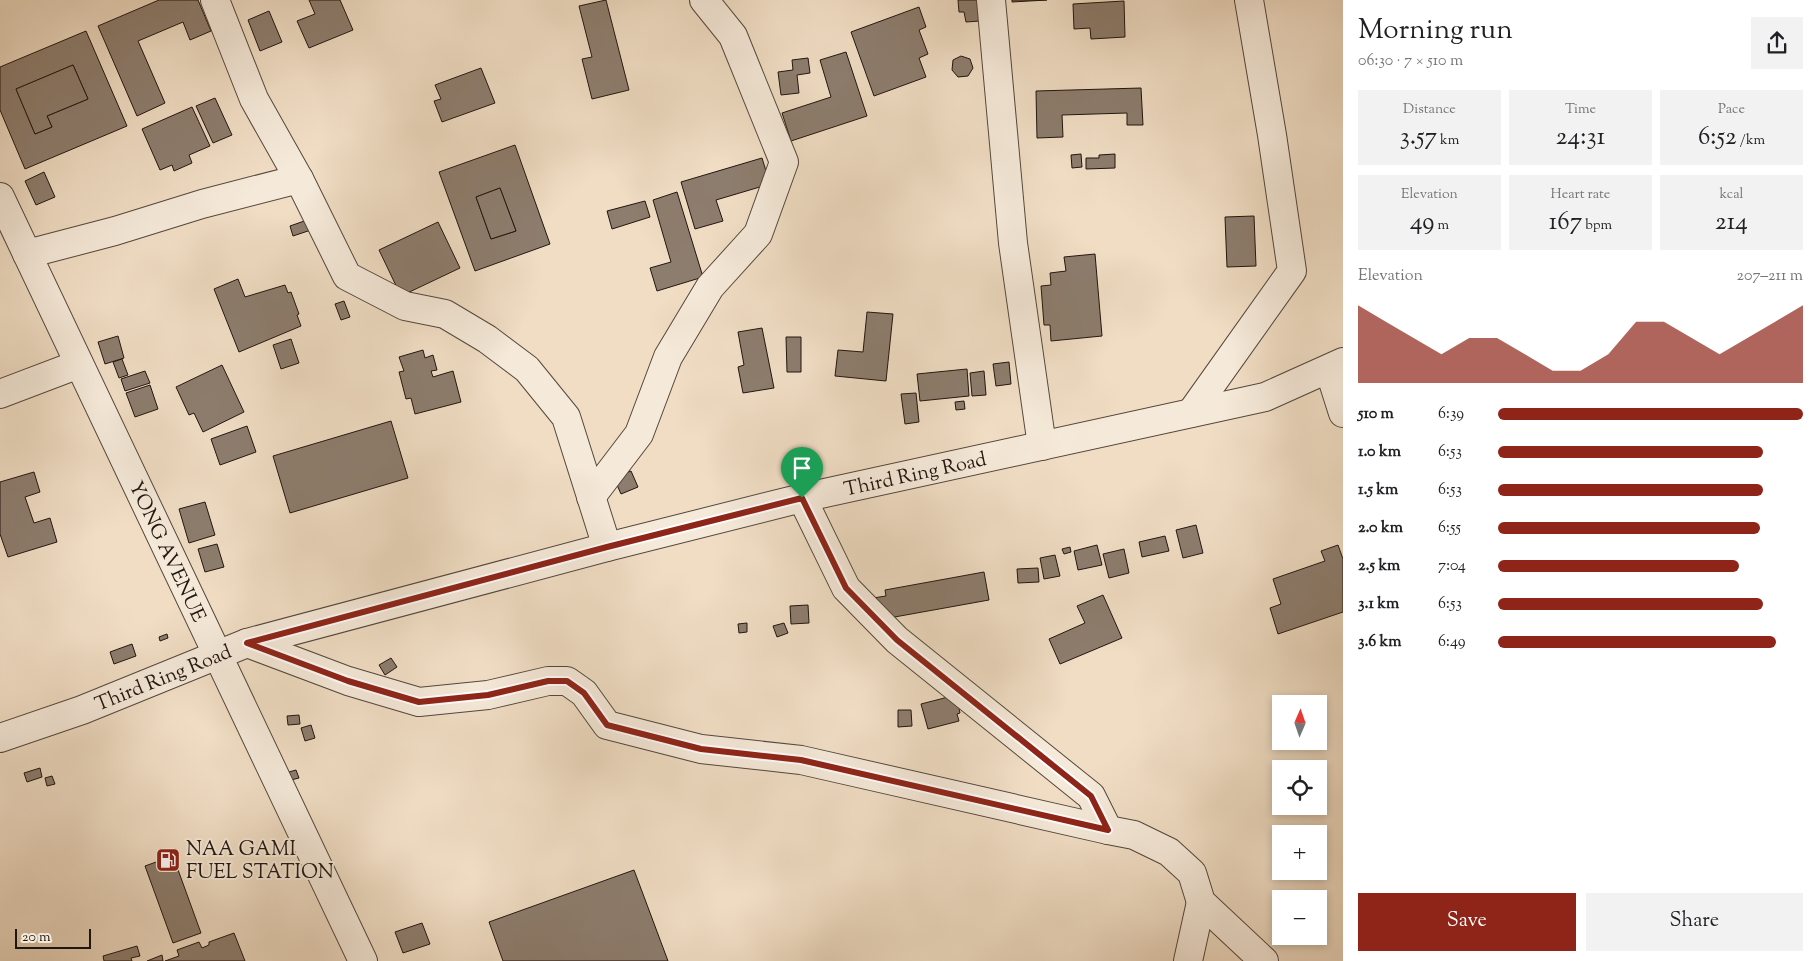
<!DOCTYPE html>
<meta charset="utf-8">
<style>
body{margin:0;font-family:"Sorts Mill Goudy",serif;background:#f2f2f2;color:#202124;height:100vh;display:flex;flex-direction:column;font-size:19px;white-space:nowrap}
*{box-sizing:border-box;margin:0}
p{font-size:16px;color:#757577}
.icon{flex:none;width:28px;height:28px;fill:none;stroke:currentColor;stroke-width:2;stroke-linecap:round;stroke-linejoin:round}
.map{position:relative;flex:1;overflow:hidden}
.panel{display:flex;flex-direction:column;background:#fff;width:475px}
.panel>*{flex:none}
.needle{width:32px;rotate:2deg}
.tools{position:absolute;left:1272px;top:695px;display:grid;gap:10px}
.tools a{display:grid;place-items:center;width:55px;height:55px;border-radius:0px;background:#fff;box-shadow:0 2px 8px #0003;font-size:25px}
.scale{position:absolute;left:15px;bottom:12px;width:76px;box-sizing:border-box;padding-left:5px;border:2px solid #211510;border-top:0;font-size:14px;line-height:18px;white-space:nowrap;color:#211510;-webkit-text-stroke:4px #f5e9d9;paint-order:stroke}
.pin{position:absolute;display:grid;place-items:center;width:42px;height:42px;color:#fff;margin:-51px -21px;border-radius:50% 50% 50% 0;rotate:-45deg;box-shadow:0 0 5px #0007}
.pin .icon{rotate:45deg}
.round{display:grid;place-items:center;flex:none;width:52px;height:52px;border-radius:0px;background:#f2f2f2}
.head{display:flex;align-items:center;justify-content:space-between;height:85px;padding:0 15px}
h1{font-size:28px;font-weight:600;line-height:38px}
.stats{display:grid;grid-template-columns:repeat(3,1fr);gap:8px;height:85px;padding:5px 15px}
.stats div{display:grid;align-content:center;border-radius:0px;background:#f2f2f2;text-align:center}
.stats b{font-size:25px;font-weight:600}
.stats small{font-size:14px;font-weight:400}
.stats p{font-size:14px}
.chart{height:140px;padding:10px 15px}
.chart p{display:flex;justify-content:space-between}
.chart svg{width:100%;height:90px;margin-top:5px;fill:#8f2418;opacity:.7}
.primary-button{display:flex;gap:10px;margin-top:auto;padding:10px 15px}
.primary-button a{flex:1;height:58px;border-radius:0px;background:#8f2418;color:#fff;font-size:20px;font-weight:600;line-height:58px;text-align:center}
.primary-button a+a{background:#f2f2f2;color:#202124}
ul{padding:0 15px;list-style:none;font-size:16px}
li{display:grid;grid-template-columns:80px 60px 1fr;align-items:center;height:38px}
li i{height:12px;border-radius:6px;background:#8f2418}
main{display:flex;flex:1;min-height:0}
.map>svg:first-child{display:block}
.building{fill:#8d7d6e;stroke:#211510;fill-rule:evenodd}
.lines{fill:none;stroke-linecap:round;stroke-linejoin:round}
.minor-casing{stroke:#55473d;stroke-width:30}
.minor{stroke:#f5e9d9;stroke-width:28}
.route-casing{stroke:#fff;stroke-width:10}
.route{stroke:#8f2418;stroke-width:6}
.labels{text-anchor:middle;stroke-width:4;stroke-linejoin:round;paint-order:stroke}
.street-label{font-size:20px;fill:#211510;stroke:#f5e9d9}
.poi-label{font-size:20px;fill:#211510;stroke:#f5e9d9;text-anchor:start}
</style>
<main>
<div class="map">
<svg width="1343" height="961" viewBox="0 0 1343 961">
<rect width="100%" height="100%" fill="#f0ddc4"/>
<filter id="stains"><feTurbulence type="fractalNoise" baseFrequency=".004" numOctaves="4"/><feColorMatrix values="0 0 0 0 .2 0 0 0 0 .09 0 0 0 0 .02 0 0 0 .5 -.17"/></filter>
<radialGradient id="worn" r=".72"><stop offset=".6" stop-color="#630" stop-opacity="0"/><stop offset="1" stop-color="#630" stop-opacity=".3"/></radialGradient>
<!-- building -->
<g class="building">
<path d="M159,0H198L211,31L190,40L183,22L138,41L165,103L137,116L98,26Z"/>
<path d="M309,0H340L353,30L309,48L297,21L315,14Z"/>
<path d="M606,0L629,90L592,99L582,59L592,57L579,6Z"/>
<path d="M958,0H977L980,21L966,22L964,12H959Z"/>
<path d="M1012,0H1047L1012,2Z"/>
<path d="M1124,1L1125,37L1091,39L1090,28L1074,29L1073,4Z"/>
<path d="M919,7L926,27L919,30L928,54L919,58L926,77L874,96L851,32Z"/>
<path d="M269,11L282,42L260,51L248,20Z"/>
<path d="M86,31L127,126L25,169L0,110V67ZM73,65L88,99L47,116L52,127L35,134L16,89Z"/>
<path d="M846,52L867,116L791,141L782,113L831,97L820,60Z"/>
<path d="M961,56L970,59L973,68L968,76L958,77L952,70L953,60Z"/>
<path d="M808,58L810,73L797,75L799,93L781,95L778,72L793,70L792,60Z"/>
<path d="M73,65L88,99L47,116L52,127L35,134L16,89Z"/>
<path d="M481,68L495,103L442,122L434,101L441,99L435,85Z"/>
<path d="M1141,88L1143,125H1127V113L1062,115L1063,137L1037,138L1036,91Z"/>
<path d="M215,98L232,135L213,143L196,106Z"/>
<path d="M192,107L210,146L189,155L192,163L174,171L172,165L160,170L142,129Z"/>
<path d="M515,145L550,244L475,271L439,172ZM500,188L516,231L491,239L476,197Z"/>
<path d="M1081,154L1082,167L1072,168L1071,155Z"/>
<path d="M1115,154V168L1086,169V158H1099V155Z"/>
<path d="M762,158L770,184L716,200L723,221L695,229L681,182Z"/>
<path d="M44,172L55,197L36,205L25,181Z"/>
<path d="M500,188L516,231L491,239L476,197Z"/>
<path d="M677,192L703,277L657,291L650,268L671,262L653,200Z"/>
<path d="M645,201L650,217L612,229L607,211Z"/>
<path d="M1254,216L1256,266L1227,267L1225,217Z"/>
<path d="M310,219L314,229L293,236L290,226Z"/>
<path d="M438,222L460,268L401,296L379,250Z"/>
<path d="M1095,254L1102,336L1051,341L1050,325H1044L1041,286L1051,285L1050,273L1066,271L1064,257Z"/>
<path d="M238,279L245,297L285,285L288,293L291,292L299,314L297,315L301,326L239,352L214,289Z"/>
<path d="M344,301L350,317L341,320L335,304Z"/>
<path d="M867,312L893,314L886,381L835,376L838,350L863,352Z"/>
<path d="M762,328L774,388L743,393L738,367L744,365L738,332Z"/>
<path d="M118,336L124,358L105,364L98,342Z"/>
<path d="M786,337H801V372H787Z"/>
<path d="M291,339L299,363L281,369L273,345Z"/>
<path d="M423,350L425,358L433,355L437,370L431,371L433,377L453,371L461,402L415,414L411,398L406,399L399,372L404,371L399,357Z"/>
<path d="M122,359L128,375L119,378L113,362Z"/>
<path d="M1009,362L1011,384L996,386L993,364Z"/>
<path d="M222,365L244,412L203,432L194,413L189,415L176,387Z"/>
<path d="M967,369L969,396L920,401L917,374Z"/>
<path d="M145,371L150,383L125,391L121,379Z"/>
<path d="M984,371L986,395L972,396L970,373Z"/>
<path d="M150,385L158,409L135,417L126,393Z"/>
<path d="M916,393L919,422L905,424L901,394Z"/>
<path d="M964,401L965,409L956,410L955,402Z"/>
<path d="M391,421L408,478L290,513L273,456Z"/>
<path d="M247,426L256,452L220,465L211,439Z"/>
<path d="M631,471L638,487L621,494L614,478Z"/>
<path d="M34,472L40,492L25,497L34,523L50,518L57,542L8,557L0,534V482Z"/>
<path d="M205,502L215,535L189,543L179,509Z"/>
<path d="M1196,525L1203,553L1183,558L1176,530Z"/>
<path d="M1165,536L1169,551L1142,557L1139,542Z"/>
<path d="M217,544L224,567L205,572L198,549Z"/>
<path d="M1097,545L1102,565L1078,570L1074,551Z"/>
<path d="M1338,545L1343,559V612L1278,634L1270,608L1281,604L1273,579L1325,561L1321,551Z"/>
<path d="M1070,547L1071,552L1064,554L1062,549Z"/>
<path d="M1124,549L1129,573L1109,578L1103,554Z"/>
<path d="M1055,555L1060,576L1044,579L1040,558Z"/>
<path d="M1038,568L1039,582L1018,583L1017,569Z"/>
<path d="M984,572L989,600L889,618L888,611L876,614L873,598L886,596L885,590Z"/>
<path d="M1103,595L1122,638L1060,664L1049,639L1085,623L1077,606Z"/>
<path d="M808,605L809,623L791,624L790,606Z"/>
<path d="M747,623V632L739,633L738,624Z"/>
<path d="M784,623L788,633L777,637L773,626Z"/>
<path d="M167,634L168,638L160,641L159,637Z"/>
<path d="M132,644L136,656L114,664L110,652Z"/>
<path d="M391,658L397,667L385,675L379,665Z"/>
<path d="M956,695L960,713L957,714L959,721L928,729L921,704Z"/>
<path d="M898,710H911L912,726L898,727Z"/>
<path d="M299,715L300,724L288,725L287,716Z"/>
<path d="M311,725L315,738L305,741L301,728Z"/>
<path d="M40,768L42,777L27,782L24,773Z"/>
<path d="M296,770L299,778L291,780L289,772Z"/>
<path d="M52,776L55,784L47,786L45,778Z"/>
<path d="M173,856L201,933L173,943L145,866Z"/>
<path d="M634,870L668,961H503L489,922Z"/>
<path d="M422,923L430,944L403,953L395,932Z"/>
<path d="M234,933L245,961H165L179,956L177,950L199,942L202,948L209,945V942Z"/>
<path d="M137,946L140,956L131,958L132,961H104L103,956Z"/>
<path d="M162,955L163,961H147Z"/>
</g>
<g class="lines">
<defs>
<g id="minor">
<path d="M215,0L254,99L299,179L347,276L405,306L445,314L487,339L527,369L566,417L607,547"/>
<path d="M991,0L1013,243L1042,446"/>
<path id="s1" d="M0,197L363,961"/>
<path d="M27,254L115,231L202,204L299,179"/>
<path d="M1329,369L1343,413"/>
<path d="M0,394L79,364"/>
<path d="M1191,413L1292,271L1272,135L1249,0"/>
<path d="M591,497L639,434L668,357L710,287L758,234L784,162L733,36L704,0"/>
<path d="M802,498L846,588L897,640L1091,796L1108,830L1134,835L1169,852L1192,873L1201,902L1264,961"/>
<path d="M247,643L348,681L419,702L488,695L548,681H567L584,693L607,725L701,749L801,760L1108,830"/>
<path id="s2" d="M0,738L82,710L247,643L607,547L802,498L1265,397L1343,362"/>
<path d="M1188,961L1201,902"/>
</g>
</defs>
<!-- minor casing -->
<use href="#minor" class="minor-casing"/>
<!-- minor -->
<use href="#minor" class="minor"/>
</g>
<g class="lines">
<defs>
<path id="route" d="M802,498L846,588L897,640L1091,796L1108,830L801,760L701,749L607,725L584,693L567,681H548L488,695L419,702L348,681L247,643L607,547Z"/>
</defs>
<!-- route casing -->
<use href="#route" class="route-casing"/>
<!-- route -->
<use href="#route" class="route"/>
</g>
<!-- icons -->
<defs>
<symbol id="fuel-square" viewBox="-11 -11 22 22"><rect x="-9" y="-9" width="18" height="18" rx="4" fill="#8f2418" stroke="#f5e9d9"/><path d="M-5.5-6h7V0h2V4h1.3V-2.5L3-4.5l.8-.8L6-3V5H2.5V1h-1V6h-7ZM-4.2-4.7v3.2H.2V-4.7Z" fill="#fff"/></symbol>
</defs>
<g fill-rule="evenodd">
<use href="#fuel-square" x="154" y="846" width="28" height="28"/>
</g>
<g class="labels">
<!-- street labels -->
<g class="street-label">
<text dy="7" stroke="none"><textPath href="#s2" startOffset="954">Third Ring Road</textPath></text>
<text dy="7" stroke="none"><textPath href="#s1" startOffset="392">YONG AVENUE</textPath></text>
<text dy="7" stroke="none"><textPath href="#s2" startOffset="174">Third Ring Road</textPath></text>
</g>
<!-- poi labels -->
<g class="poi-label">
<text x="186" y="855">NAA GAMI<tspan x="186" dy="23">FUEL STATION</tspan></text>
</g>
</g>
<rect width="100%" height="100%" filter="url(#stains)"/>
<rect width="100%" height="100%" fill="url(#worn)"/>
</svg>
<div class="tools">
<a><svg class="needle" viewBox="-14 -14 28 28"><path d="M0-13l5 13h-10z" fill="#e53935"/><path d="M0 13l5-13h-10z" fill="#757577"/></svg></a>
<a><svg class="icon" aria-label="locate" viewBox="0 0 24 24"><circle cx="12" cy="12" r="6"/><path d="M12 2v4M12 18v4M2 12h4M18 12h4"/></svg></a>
<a>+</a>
<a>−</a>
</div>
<div class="scale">20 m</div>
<div class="pin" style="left:802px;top:498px;background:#1e9e55"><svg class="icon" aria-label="arrive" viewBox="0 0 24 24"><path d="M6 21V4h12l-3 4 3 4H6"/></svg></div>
</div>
<section class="panel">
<div class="head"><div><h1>Morning run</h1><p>06:30 · 7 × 510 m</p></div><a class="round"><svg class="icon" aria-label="share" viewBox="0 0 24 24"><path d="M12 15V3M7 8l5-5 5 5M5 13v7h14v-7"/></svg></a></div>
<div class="stats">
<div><p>Distance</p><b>3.57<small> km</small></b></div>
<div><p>Time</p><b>24:31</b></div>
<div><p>Pace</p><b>6:52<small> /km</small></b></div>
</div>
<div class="stats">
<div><p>Elevation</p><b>49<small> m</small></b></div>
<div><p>Heart rate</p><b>167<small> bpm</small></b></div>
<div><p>kcal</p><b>214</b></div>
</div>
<div class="chart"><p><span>Elevation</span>207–211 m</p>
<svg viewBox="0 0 160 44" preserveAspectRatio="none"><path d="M0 44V6L10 14L20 22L30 30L40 22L50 22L60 30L70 38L80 38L90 30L100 14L110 14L120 22L130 30L140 22L150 14L160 6V44z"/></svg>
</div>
<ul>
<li><b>510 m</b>6:39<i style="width:100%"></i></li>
<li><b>1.0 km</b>6:53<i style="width:87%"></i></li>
<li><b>1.5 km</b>6:53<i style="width:87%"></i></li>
<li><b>2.0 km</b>6:55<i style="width:86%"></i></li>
<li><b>2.5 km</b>7:04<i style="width:79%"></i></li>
<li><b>3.1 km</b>6:53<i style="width:87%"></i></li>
<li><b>3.6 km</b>6:49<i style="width:91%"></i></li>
</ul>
<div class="primary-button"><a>Save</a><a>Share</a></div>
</section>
</main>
